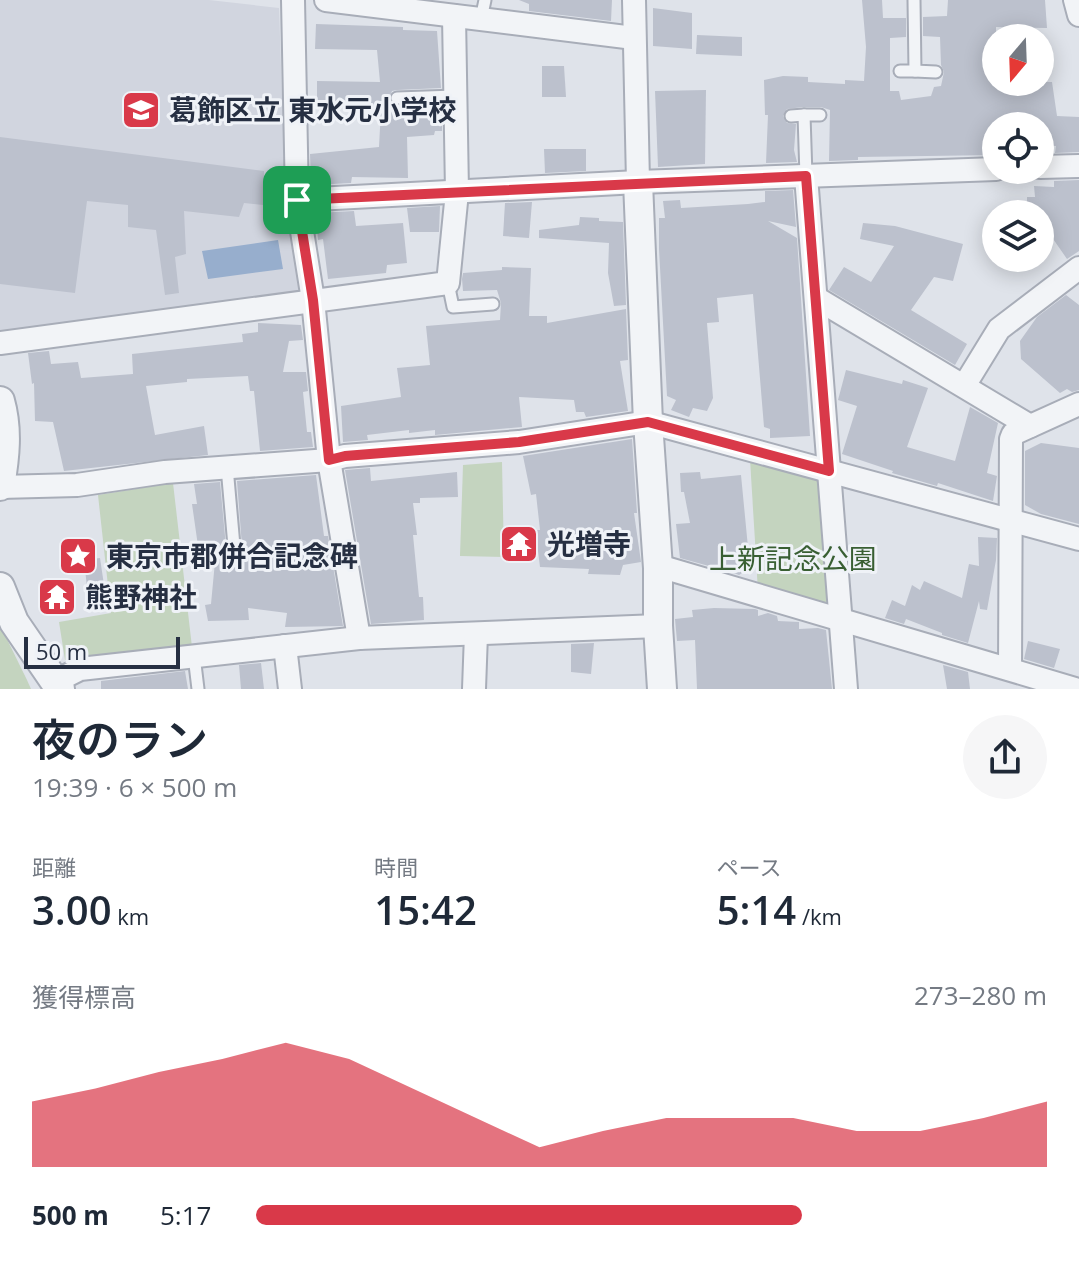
<!DOCTYPE html>
<html lang="ja">
<meta charset="utf-8">
<style>
body{margin:0;font-family:"Open Sans","Noto Sans JP",sans-serif;background:#f6f6f7;color:#1f2937;height:100vh;display:flex;flex-direction:column;font-size:30px;white-space:nowrap}
*{box-sizing:border-box;margin:0}
p{font-size:26px;color:#747a83}
.icon{flex:none;width:44px;height:44px;fill:none;stroke:currentColor;stroke-width:2;stroke-linecap:round;stroke-linejoin:round}
.map{position:relative;height:689px;overflow:hidden}
.details{display:flex;flex-direction:column;background:#fff;flex:1}
.details>*{flex:none}
.needle{width:52px;rotate:199deg}
.buttons{position:absolute;left:982px;top:24px;display:grid;gap:16px}
.buttons a{display:grid;place-items:center;width:72px;height:72px;border-radius:50%;background:#fff;box-shadow:0 4px 20px #0003;font-size:40px}
.scale{position:absolute;left:24px;bottom:20px;width:156px;box-sizing:border-box;padding-left:8px;border:4px solid #262f42;border-top:0;font-size:22px;line-height:28px;white-space:nowrap;color:#262f42;-webkit-text-stroke:6px #eff2f7;paint-order:stroke}
.pin{position:absolute;display:grid;place-items:center;width:68px;height:68px;color:#fff;margin:-34px;border-radius:16px;box-shadow:0 4px 12px #0006}
.round{display:grid;place-items:center;flex:none;width:84px;height:84px;border-radius:42px;background:#f6f6f7}
.head{display:flex;align-items:center;justify-content:space-between;height:136px;padding:0 32px}
h1{font-size:44px;font-weight:600;line-height:60px}
.metrics{display:grid;grid-template-columns:repeat(3,1fr);gap:12px;height:136px;padding:8px 32px}
.metrics div{display:grid;align-content:center}
.metrics b{font-size:40px;font-weight:600}
.metrics small{font-size:22px;font-weight:400}
.metrics p{font-size:22px}
.chart{height:224px;padding:16px 32px}
.chart p{display:flex;justify-content:space-between}
.chart svg{width:100%;height:144px;margin-top:8px;fill:#d93949;opacity:.7}
ul{padding:0 32px;list-style:none;font-size:26px}
li{display:grid;grid-template-columns:128px 96px 1fr;align-items:center;height:60px}
li i{height:20px;border-radius:10px;background:#d93949}
.map>svg:first-child{display:block}
.built{fill:#d1d5df}
.green{fill:#c4d4bf}
.water{fill:#97aecd}
.building{fill:#bcc1cd}
.lines{fill:none;stroke-linecap:round;stroke-linejoin:round}
.service-casing{stroke:#a8adb8;stroke-width:15}
.minor-casing{stroke:#a8adb8;stroke-width:26}
.tertiary-casing{stroke:#a8adb8;stroke-width:32}
.service{stroke:#f2f4f7;stroke-width:11}
.minor{stroke:#f2f4f7;stroke-width:22}
.tertiary{stroke:#f2f4f7;stroke-width:28}
.route-casing{stroke:#fff;stroke-width:16}
.route{stroke:#d93949;stroke-width:10}
.labels{text-anchor:middle;stroke-width:6;stroke-linejoin:round;paint-order:stroke}
.poi-label{font-size:28px;font-weight:bold;fill:#262f42;stroke:#eff2f7;text-anchor:start}
.park-label{font-size:28px;fill:#395f33;stroke:#eff2f7}
</style>
<div class="map">
<svg width="1079" height="689" viewBox="0 0 1079 689">
<rect width="100%" height="100%" fill="#dfe3ea"/>
<!-- built -->
<path class="built" d="M0,0H209L279,8L286,211L300,285L295,295L0,336Z"/>
<!-- green -->
<g class="green">
<path d="M750,459L825,475L834,613L758,591Z"/>
<path d="M502,462L504,557L460,556L463,465Z"/>
<path d="M173,483L192,647L65,660L59,622L111,613L98,495Z"/>
<path d="M0,625L27,680L31,689H0Z"/>
</g>
<!-- water -->
<path class="water" d="M278,240L283,269L208,279L202,251Z"/>
<!-- building -->
<g class="building">
<path d="M519,0H612L611,21L529,11V4Z"/>
<path d="M862,0H882L883,18H906V37L890,38V91H899L901,100L931,96L934,87L941,86L944,72L941,65L940,37L923,36V17L947,16L948,0H1045L1047,28L996,27V82H1052L1057,116L1079,117V152L1055,153L1056,146L1040,145V126H992L996,155L858,157V160L829,161L830,110L821,107H803L787,109L783,116L787,123L796,124L794,150L797,162L766,163L768,115H765L764,80L783,76L808,77V82L845,84V80L864,81L866,47Z"/>
<path d="M653,8L692,13V49L653,46Z"/>
<path d="M316,24L403,27V30L437,31L441,88L397,90L392,91L389,98L390,103L397,106L442,105V131H435L434,135L407,137L408,178L352,177L351,183L314,185L313,182H311L310,154L379,147L381,109L317,106V81L380,82L377,50L315,49Z"/>
<path d="M697,35L742,37V56L696,54Z"/>
<path d="M542,66H564L566,97H542Z"/>
<path d="M706,90L705,164L658,167L655,91Z"/>
<path d="M0,137L264,171L263,205L244,203L239,217L184,211L186,254L175,257L179,293L165,295L156,230L128,227V205L87,201L75,293L0,284Z"/>
<path d="M544,149H586V171L545,173Z"/>
<path d="M1079,180V251L1067,259L1040,220V214H1027V197H1035L1034,186L1054,187V181Z"/>
<path d="M793,190L796,227L768,221L797,238L810,436L770,438V429L764,427L753,294L717,298L719,322L707,323L713,398L707,411L693,408L689,417L671,410L676,400L667,396L659,249V218H665L663,201L680,200L681,208L748,204L765,202V191Z"/>
<path d="M532,202L529,238L503,236L505,203Z"/>
<path d="M440,206L439,232H410L407,208Z"/>
<path d="M354,211L356,226L403,223L407,263L387,265L386,273L328,279L323,239L318,240L316,213Z"/>
<path d="M580,217L599,218V221L623,222L626,305L614,306L608,273L609,243L539,238V230L579,225Z"/>
<path d="M863,223L895,226L963,244L953,281L934,277L911,310L967,344L955,365L829,290L844,267L871,282L894,246L860,239Z"/>
<path d="M502,267L531,268L529,316H547V323L626,309L628,360L620,361L628,411L586,417L584,412H576L574,400L519,397L522,427L435,435V430L409,433V430L367,435L368,440L343,442L341,406L401,397L397,368L430,365L426,326L500,320L501,303L497,290L463,291L462,279L463,273L502,270Z"/>
<path d="M1066,295L1079,305V390L1072,392L1067,389L1060,393L1021,359L1020,341L1037,317Z"/>
<path d="M258,323L301,325L303,340L289,341L283,372H306L308,391L303,392L307,432H311L313,447L260,451L254,391H250L248,376L187,379V382L146,386L155,435L204,426L208,455L64,471L53,422L35,421L34,383L32,384L28,353L49,351L51,364L78,362L81,378L133,374L132,354L243,342L242,334L258,332Z"/>
<path d="M846,370L902,384L903,380L928,388L907,447L955,461L970,407L998,423L987,473L997,476L993,501L938,483L937,486L892,473L893,471L842,454L857,406L838,400Z"/>
<path d="M632,439L637,513H634L641,562L623,565L620,575L588,574L589,569L540,567L538,551L509,554L507,531L540,530L536,494L531,495L523,456Z"/>
<path d="M1041,443L1079,448V524L1041,514L1025,505V451Z"/>
<path d="M370,468L371,481L457,472L458,497L420,498V503H413L417,535H413L419,597H423L424,620L371,624L345,470Z"/>
<path d="M700,472L701,479L741,475L750,568L739,575L734,573L733,566L716,568L680,558L676,524L690,523L684,492H681L680,473Z"/>
<path d="M316,475L324,536H328L343,626L285,627L287,613L248,608L249,620L208,621L205,605L211,604L216,551L199,553L192,504H197L194,484L220,482L226,547L228,551L234,554L239,552L242,546L237,481Z"/>
<path d="M978,537L997,538L996,560L987,610L980,609L979,601L968,643L942,635V633L906,619L904,624L885,618L892,600L905,606L912,585L920,590L924,581L962,598L969,564L979,566Z"/>
<path d="M100,558L104,585L87,587L84,560Z"/>
<path d="M64,587L67,605L49,608L47,589Z"/>
<path d="M714,608L755,609L758,610V616L768,613L777,616L778,621L799,622V629L818,628L826,630L832,689H697L695,640L677,641L675,619L693,617L692,610Z"/>
<path d="M1028,641L1060,649L1054,668L1024,659Z"/>
<path d="M594,643L591,674L571,672V644Z"/>
<path d="M261,663L264,689H241L239,665Z"/>
<path d="M943,665L968,672L970,689H947Z"/>
<path d="M185,671L188,689H101V681Z"/>
</g>
<g class="lines">
<defs>
<g id="service">
<path d="M914,0L915,71L936,72"/>
<path d="M481,19L485,0"/>
<path d="M900,71H915"/>
<path d="M397,98L455,96"/>
<path d="M791,116L804,115"/>
<path d="M806,176L804,115H820"/>
<path d="M448,283L453,307L493,304"/>
<path d="M227,467L234,546"/>
<path d="M194,656L198,689"/>
</g>
<g id="minor">
<path d="M293,0L297,200L313,300L329,460L359,638"/>
<path d="M326,0L634,38"/>
<path d="M634,0L638,182"/>
<path d="M1075,0L1079,15"/>
<path d="M1040,167L1079,166"/>
<path d="M806,176L846,689"/>
<path d="M297,200L638,182L996,169"/>
<path d="M816,298L1030,426"/>
<path d="M0,343L448,283L457,192L454,16"/>
<path d="M964,386L999,329L1079,268"/>
<path d="M0,487L77,485L165,472L329,460L345,456L519,442L648,422L1079,539"/>
<path d="M658,568L669,569L1075,689"/>
<path d="M285,646L290,689"/>
<path d="M1010,669L1011,439L1013,434L1079,404"/>
<path d="M54,682L80,669L359,638L658,626"/>
<path d="M474,689L476,634"/>
</g>
<g id="tertiary">
<path d="M638,182L648,422L658,568V626L662,689"/>
<path d="M0,401C8,429 5,457 0,486"/>
<path d="M0,587L14,622L60,689"/>
</g>
</defs>
<!-- service casing -->
<use href="#service" class="service-casing"/>
<!-- minor casing -->
<use href="#minor" class="minor-casing"/>
<!-- tertiary casing -->
<use href="#tertiary" class="tertiary-casing"/>
<!-- service -->
<use href="#service" class="service"/>
<!-- minor -->
<use href="#minor" class="minor"/>
<!-- tertiary -->
<use href="#tertiary" class="tertiary"/>
</g>
<g class="lines">
<defs>
<path id="route" d="M806,176L829,471L648,422L519,442L345,456L329,460L313,300L297,200Z"/>
</defs>
<!-- route casing -->
<use href="#route" class="route-casing"/>
<!-- route -->
<use href="#route" class="route"/>
</g>
<!-- icons -->
<defs>
<symbol id="school-square" viewBox="-11 -11 22 22"><rect x="-9" y="-9" width="18" height="18" rx="4" fill="#d93949" stroke="#eff2f7"/><path d="M0-5L7-2L0 1L-7-2ZM-4 1L0 2.5L4 1V4Q0 6-4 4Z" fill="#fff"/></symbol>
<symbol id="temple-square" viewBox="-11 -11 22 22"><rect x="-9" y="-9" width="18" height="18" rx="4" fill="#d93949" stroke="#eff2f7"/><path d="M0-6L5-2H3V0L6.5 2.5H4V6H1.5V3h-3V6H-4V2.5H-6.5L-3 0V-2H-5Z" fill="#fff"/></symbol>
<symbol id="sight-square" viewBox="-11 -11 22 22"><rect x="-9" y="-9" width="18" height="18" rx="4" fill="#d93949" stroke="#eff2f7"/><path d="M0-6L1.8-2.2L6-1.7L2.9 1.2L3.7 5.4L0 3.3L-3.7 5.4L-2.9 1.2L-6-1.7L-1.8-2.2Z" fill="#fff"/></symbol>
</defs>
<g fill-rule="evenodd">
<use href="#school-square" x="119" y="88" width="44" height="44"/>
<use href="#temple-square" x="497" y="522" width="44" height="44"/>
<use href="#sight-square" x="56" y="534" width="44" height="44"/>
<use href="#temple-square" x="35" y="575" width="44" height="44"/>
</g>
<g class="labels">
<!-- poi labels -->
<g class="poi-label">
<text x="169" y="120">葛飾区立 東水元小学校</text>
<text x="547" y="554">光増寺</text>
<text x="106" y="566">東京市郡併合記念碑</text>
<text x="85" y="607">熊野神社</text>
</g>
<!-- park labels -->
<g class="park-label">
<text x="793" y="569">上新記念公園</text>
</g>
</g>
</svg>
<div class="buttons">
<a><svg class="needle" viewBox="-14 -14 28 28"><path d="M0-13l5 13h-10z" fill="#e53935"/><path d="M0 13l5-13h-10z" fill="#747a83"/></svg></a>
<a><svg class="icon" aria-label="locate" viewBox="0 0 24 24"><circle cx="12" cy="12" r="6"/><path d="M12 2v4M12 18v4M2 12h4M18 12h4"/></svg></a>
<a><svg class="icon" aria-label="layers" viewBox="0 0 24 24"><path d="M12 4l9 5-9 5-9-5zM3 14l9 5 9-5"/></svg></a>
</div>
<div class="scale">50 m</div>
<div class="pin" style="left:297px;top:200px;background:#1e9e55"><svg class="icon" aria-label="arrive" viewBox="0 0 24 24"><path d="M6 21V4h12l-3 4 3 4H6"/></svg></div>
</div>
<section class="details">
<div class="head"><div><h1>夜のラン</h1><p>19:39 · 6 × 500 m</p></div><a class="round"><svg class="icon" aria-label="share" viewBox="0 0 24 24"><path d="M12 15V3M7 8l5-5 5 5M5 13v7h14v-7"/></svg></a></div>
<div class="metrics">
<div><p>距離</p><b>3.00<small> km</small></b></div>
<div><p>時間</p><b>15:42</b></div>
<div><p>ペース</p><b>5:14<small> /km</small></b></div>
</div>
<div class="chart"><p><span>獲得標高</span>273–280 m</p>
<svg viewBox="0 0 160 44" preserveAspectRatio="none"><path d="M0 44V24L10 20L20 15L30 11L40 6L50 11L60 20L70 29L80 38L90 33L100 29L110 29L120 29L130 33L140 33L150 29L160 24V44z"/></svg>
</div>
<ul>
<li><b>500 m</b>5:17<i style="width:69%"></i></li>
</ul>
</section>
